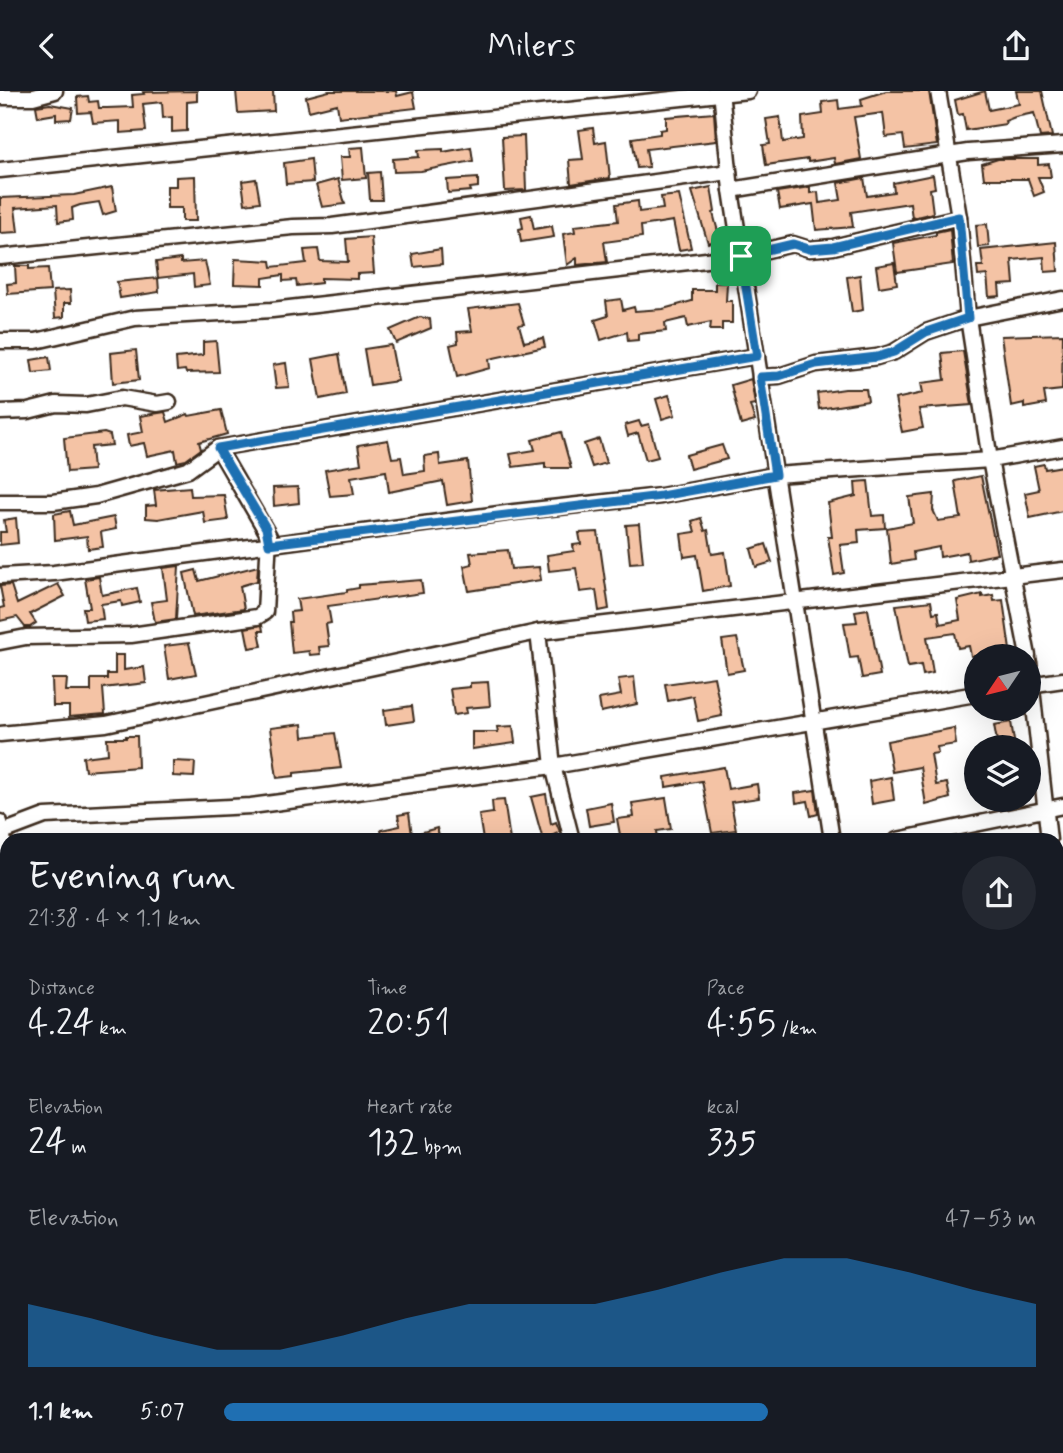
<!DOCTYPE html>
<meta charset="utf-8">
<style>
body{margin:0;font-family:Mynerve,sans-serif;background:#242831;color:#f1f3f6;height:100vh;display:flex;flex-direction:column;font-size:26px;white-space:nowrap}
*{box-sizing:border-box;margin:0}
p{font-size:23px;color:#9ea1a6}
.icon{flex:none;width:38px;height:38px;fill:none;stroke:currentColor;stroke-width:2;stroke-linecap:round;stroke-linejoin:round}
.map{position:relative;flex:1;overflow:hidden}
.drawer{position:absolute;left:0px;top:742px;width:1064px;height:621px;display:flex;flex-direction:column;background:#171b24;border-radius:21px 21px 0 0;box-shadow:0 7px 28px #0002}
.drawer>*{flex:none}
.needle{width:46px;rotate:235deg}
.controls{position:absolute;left:964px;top:553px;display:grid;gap:14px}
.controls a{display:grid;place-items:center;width:77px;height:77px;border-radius:50%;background:#171b24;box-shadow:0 7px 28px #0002;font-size:35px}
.pin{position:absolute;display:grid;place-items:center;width:60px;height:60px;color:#fff;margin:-30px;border-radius:14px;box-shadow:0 4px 10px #0006}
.round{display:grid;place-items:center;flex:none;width:74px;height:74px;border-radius:37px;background:#242831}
.headline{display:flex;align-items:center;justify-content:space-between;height:119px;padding:0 28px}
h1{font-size:38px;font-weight:600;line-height:52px}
.metrics{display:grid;grid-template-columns:repeat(3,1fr);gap:10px;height:119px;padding:7px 28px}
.metrics div{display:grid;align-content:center}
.metrics b{font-size:35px;font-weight:600}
.metrics small{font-size:19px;font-weight:400}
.metrics p{font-size:19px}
.chart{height:196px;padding:14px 28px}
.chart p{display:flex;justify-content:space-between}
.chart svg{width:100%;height:126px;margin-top:7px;fill:#1f6fb2;opacity:.7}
ul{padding:0 28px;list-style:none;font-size:23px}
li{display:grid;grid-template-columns:112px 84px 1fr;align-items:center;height:52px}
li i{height:18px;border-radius:9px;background:#1f6fb2}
header{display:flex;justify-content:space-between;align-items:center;height:91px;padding:0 28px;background:#171b24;font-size:32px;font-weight:600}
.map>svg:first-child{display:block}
.building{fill:#f4c3a5;stroke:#3b2a1e;stroke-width:2}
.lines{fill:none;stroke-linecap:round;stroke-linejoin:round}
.minor-casing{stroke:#3b2a1e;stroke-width:19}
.minor{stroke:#fff;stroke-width:14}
.route-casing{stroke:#fff;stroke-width:14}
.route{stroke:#1f6fb2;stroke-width:9}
</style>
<header><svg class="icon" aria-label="back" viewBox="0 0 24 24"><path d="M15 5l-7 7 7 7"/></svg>Milers<svg class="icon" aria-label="share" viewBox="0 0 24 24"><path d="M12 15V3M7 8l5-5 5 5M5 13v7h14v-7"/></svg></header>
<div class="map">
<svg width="1063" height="1362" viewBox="0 0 1063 1362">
<rect width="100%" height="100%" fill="#fff"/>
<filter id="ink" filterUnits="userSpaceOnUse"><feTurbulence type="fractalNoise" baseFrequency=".0143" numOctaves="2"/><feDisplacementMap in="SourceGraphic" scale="14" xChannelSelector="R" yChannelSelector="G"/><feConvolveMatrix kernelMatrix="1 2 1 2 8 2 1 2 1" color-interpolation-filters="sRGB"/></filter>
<g filter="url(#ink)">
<!-- building -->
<g class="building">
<path d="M197,0V10L187,11V40L172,41V26L163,27L162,11L143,13L146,40L120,42V30L93,32L91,21L78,22L77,6L88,5L89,11L98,10L99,17H107L133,16L132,4L144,3L143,1Z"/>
<path d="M236,0H273L274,20L238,22Z"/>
<path d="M329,0H396L397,5L413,1L416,17L339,26L337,13L309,20L306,6Z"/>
<path d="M886,0H929L937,54L905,58L903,44L886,46L883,22L854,26L861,68L835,73L834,67L808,71V68L766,74L763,54L770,53L766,28L780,26L783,51L803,48L802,26L823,23L822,11L838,9L839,18L862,15L861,8Z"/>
<path d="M985,0L989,19L1019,13L1016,0H1042L1052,45L1040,46L1034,22L1015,26L1005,30L1006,33L966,39L963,23L958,24L955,9Z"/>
<path d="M50,13L73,17L71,28L56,29V23L38,26L36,15Z"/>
<path d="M714,22L716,50L646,58L649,76L637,77L632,47L660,43V39L666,38V26Z"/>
<path d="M593,37L595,52L606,50L610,87L571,93L569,69L583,68L579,39Z"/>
<path d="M524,45L526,99L505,100L502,46Z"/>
<path d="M363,56L366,87L342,89L340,66H350L349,57Z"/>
<path d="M471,56L473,70L421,80L394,81L393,68L419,66L418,59L443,58V61Z"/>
<path d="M311,68L313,91L286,93L284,72Z"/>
<path d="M998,68H1038V74L1049,73L1051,86H1038L1044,101L1034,105L1028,88H984L982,73Z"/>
<path d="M380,81L382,109H370L368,82Z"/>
<path d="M933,84L935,97L930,98L933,122L912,127L910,112L851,121L853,136L816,139L813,113L780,118L777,101L810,96V102L818,101L819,112L841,109L838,92L864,87L867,105L894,101L893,92Z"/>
<path d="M195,85L196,130H182V117H167V95H176V86Z"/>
<path d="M478,87V96L470,97L471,100L448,102L447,89Z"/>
<path d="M256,88L260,111L245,113L242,90Z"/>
<path d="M338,88L345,113L322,116L316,94Z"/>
<path d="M112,96L116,120L103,124L99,111L80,114L72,117L73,129L58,131L57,114L15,117L18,141L0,142V107L74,104Z"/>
<path d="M711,96L715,121L713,122L720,148L708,152L692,100Z"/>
<path d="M679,104L691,157L679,159L673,130L641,135L642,146L604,151L607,171L577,174V167L567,174L563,143L575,141L574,135L618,130L616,113L638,110L639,121L663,118L661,106Z"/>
<path d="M531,124L534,138L552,135L554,146L521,151L519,138L523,137L521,126Z"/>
<path d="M987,133L989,155L978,156L976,134Z"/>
<path d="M950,138L953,173L897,181L893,152L936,144V141Z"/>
<path d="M371,146L374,182L357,183V188L321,187V192L297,195L296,189L283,190V184L263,187V194L234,193L235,168L271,170L272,176L306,172L304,159L318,158L320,170L348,171L346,148Z"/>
<path d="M1056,151L1058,180L1045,181L1044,166L1012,169L1014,193L999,194L1000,205L989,206L987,184L978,185L977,175H983L981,159Z"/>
<path d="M441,158L442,173L414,176L412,163Z"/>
<path d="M181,168V172L205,170L210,194L194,196L193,183L158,187L156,171Z"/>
<path d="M894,172L897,193L879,196L876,175Z"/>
<path d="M15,175H29V178L48,177L50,200L8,203L7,193L16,192Z"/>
<path d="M860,184L863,219L852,221L847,186Z"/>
<path d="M158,187L159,201L120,207L117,191Z"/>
<path d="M715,192H727L726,210H732V232H722V239H710L711,231L688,236L686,227L665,232L666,240L638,243V249L628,250L627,241L601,249L595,229L608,225L606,210L621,208L623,219L634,216L635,220L663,218L692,210V199H715Z"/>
<path d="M70,199L71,212H64V226L55,227L53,200Z"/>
<path d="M518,212L524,233L519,234L524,251L543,247L545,256L489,268L490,277L457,286L450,254L458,252L457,241L472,240L468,218Z"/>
<path d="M420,226L430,228L431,237L396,252L390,239Z"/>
<path d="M1063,243L1062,299L1044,301L1046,313L1024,317V312L1011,315L1001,245Z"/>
<path d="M216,250L219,281L186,282L185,279L177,280L176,267L203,264V251Z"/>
<path d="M391,254L398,290L370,294L364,258Z"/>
<path d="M136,259L139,289L113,292L111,262Z"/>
<path d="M963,260L972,314L919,318L923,337L902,341L895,308L923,302L921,292L945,289L942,262Z"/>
<path d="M339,263L346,303L320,308L313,268Z"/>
<path d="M49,266L51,280L33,282L31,269Z"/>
<path d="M286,272L289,296L276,297L273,274Z"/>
<path d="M751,288L755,313L750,314L755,330L741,334L731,294Z"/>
<path d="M845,298H866L868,310L819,318L817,302Z"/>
<path d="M669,304L675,324L662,328L656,308Z"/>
<path d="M221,319L227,343L199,351L201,358L186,369L177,371L175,359L147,365L144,352L129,355L127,344L143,341L140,325L165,321L168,331L188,323L189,325Z"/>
<path d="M639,330L641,335L649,333L658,366L646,369L638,342L628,345L625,334Z"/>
<path d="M561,341L571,377H545V372L513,376L510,363L535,359L532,349Z"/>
<path d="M104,342L110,344L112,354L91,356L93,379L67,381L64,347Z"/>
<path d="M599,348L606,372L592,376L584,353Z"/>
<path d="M388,349L392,367L401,366L404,383L425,380L424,365L439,363L440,374L468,370L472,410L447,414L443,390L389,401L386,380L351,386L354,403L330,405L325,379L361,373L358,354Z"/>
<path d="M722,354L727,368L690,378L686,364Z"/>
<path d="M1044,373L1045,378L1063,375V420L1030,427L1025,402L1039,399L1034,375Z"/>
<path d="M981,385L997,463L968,469L967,461L940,466L939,456L913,461L914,469L891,473L887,437L913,432L909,406L934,403L933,419L938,430L961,427L955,390Z"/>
<path d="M868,390L872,425L884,424L885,437L858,439L859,452L840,454L844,482L834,484L828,446H832L828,412L856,405L855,391Z"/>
<path d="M190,396L191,405L224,404L228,429L205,432L203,420L158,428L146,427V415L156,414L154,399Z"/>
<path d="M298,396L299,412L274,415L273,397Z"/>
<path d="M70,420L73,434L114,426L116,438L101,441L103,456L88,458L87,445L55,449L54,423Z"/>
<path d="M16,427L18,452L0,454V441H6L4,429Z"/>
<path d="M701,427L705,440L708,439L712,463L725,461L730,495L703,500L697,464L684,466L681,443L695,441L692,430Z"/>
<path d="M639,433L643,471L630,472L626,434Z"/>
<path d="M598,441L609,518L599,520L596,499L580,501L576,477L549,480L547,464L574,460L573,454L581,453L579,442Z"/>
<path d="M766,453L772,471L756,476L751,458Z"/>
<path d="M508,459L511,478L539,476L541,489L469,500L464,475L472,473L470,462Z"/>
<path d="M179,475L176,528L155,531L151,511L167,509L163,477Z"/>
<path d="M258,475L257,490L240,495L244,518L193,525L184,482L196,479L199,490Z"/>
<path d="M99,486L102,504L137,497L140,511L122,515L121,510L101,513L103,528L85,530L83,517H90L85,488Z"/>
<path d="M421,489L423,502L328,515L331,532L326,533L329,555L319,556L320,563L310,564L309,560L292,562L289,531H291L290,521L299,520L297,508L347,501V499L359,497V494Z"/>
<path d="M58,493L65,505L30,523L36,532L30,536H25L17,526L0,530V517L4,516L0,495L11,494L17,513Z"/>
<path d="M982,503V506L993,504L994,510L1003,509L1010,559L994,561L995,565H971L969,555L958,557L955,542L927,546L933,582L923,584L921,574L908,576L896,514L931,510L933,522L938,521L940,533L960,529L957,509Z"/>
<path d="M868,518L880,584L862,587L858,566L850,567L844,532L857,531L855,520Z"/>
<path d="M262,534L263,540H259L262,555L249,557L245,537Z"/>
<path d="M737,547L744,579L727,582L722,549Z"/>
<path d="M189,552L196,583L169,588L164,555Z"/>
<path d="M115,564H124V579L144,576L146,592L103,597L105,623L69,626V615H53L52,588H67L66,600H91V588H107V583H115Z"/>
<path d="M634,586L637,613L601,621L599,608L621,604L618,588Z"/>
<path d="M714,586L722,625L698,630L693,605L668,610L665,593Z"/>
<path d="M488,591L490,615L466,617L467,622L454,624L450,598L470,596V592Z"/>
<path d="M412,615L414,630L386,634L384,619Z"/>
<path d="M1011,631L1015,656H998L994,634Z"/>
<path d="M302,633L303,646L335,642L341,677L294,682V685L277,687L270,637Z"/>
<path d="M513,635L515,652L472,658V641H498L497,636Z"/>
<path d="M954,637L956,653L937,656L938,662L931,663L936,694L947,692L950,707L926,714L920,676L892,681L887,650Z"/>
<path d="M126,645H137L138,676L85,680L83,666L108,663L107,647H126Z"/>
<path d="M173,670L195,671L194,686L173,685Z"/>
<path d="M724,676L728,698L757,693L759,707L731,711L736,739L712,742L702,690L666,696L665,686Z"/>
<path d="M891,686L894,709L872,713L869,690Z"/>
<path d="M815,699L818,723L811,725L808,710L796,712L795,702Z"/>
<path d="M546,703L551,733L556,731L560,741L543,749L531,706Z"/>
<path d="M666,707L671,738L657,740L658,749H621L617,728L634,726L632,712Z"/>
<path d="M504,709L510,749H483L479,724L493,722L492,710Z"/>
<path d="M611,712L614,731L589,735L586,717Z"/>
<path d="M409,722L412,744L437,737L440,749H383L381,739L400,735L398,724Z"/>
</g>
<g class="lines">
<defs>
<g id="minor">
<path d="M721,0L731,99L832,749"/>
<path d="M938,0L959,126L968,227L990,369L1028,565"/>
<path d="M0,6H33L55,0"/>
<path d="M0,79L748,0"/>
<path d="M731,99L968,61L1063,54"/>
<path d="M0,166L293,136L332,135L729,81"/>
<path d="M0,250H36L135,227L272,219L741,165L793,153L809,158L833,156L959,126"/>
<path d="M760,286L779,285L816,273L877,266L894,261L926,241L968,227L1063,208"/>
<path d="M0,321L28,320L56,313L86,314L122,307L157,313L169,311"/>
<path d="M0,411H53L96,405L188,379L218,357L757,265"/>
<path d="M0,485L54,482L514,421L661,405L775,384L990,369L1063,356"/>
<path d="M538,541L553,675L572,749"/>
<path d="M0,551L26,546L131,544L257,526L265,521L269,445L218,357"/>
<path d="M1029,571L1049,749"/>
<path d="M1029,594L1063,589"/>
<path d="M0,643L106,633L538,541L1063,479"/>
<path d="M0,731L7,766"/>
<path d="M0,742L45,725L251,715L553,675L976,603"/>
<path d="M897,749L1063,715"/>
<path d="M1057,818L1063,870"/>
<path d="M0,872L7,874"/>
<path d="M0,958L7,959"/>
<path d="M1057,988H1063"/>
<path d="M0,1043L7,1042"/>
<path d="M1057,1101L1063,1100"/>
<path d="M0,1164L7,1165"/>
<path d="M1057,1232H1063"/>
<path d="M0,1289L7,1288"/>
<path d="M62,1356L63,1362"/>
<path d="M656,1356L657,1362"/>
<path d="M926,1356L927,1362"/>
<path d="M326,1362L357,1356"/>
</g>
</defs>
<!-- minor casing -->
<use href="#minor" class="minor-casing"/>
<!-- minor -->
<use href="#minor" class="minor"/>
</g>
</g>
<g class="lines" filter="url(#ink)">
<defs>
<path id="route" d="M959,126L968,227L926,241L894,261L877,266L816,273L779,285L760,286L775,384L661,405L269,453L266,437L218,357L757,265L741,165L793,153L809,158L833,156Z"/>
</defs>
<!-- route casing -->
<use href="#route" class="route-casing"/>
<!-- route -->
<use href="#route" class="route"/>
</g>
</svg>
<div class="controls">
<a><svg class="needle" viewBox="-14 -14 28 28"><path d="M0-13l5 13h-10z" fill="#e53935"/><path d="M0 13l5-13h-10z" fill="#9ea1a6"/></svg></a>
<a><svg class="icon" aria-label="layers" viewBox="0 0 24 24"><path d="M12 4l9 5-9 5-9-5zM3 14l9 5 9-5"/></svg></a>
</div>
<div class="pin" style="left:741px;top:165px;background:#1e9e55"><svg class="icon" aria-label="arrive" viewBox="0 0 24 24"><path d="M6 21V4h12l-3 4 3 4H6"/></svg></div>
<section class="drawer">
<div class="headline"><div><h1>Evening run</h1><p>21:38 · 4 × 1.1 km</p></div><a class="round"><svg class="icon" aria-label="share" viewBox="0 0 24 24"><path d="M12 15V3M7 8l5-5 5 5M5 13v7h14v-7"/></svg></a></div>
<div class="metrics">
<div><p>Distance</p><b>4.24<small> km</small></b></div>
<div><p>Time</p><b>20:51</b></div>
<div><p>Pace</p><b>4:55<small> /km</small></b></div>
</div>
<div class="metrics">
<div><p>Elevation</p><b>24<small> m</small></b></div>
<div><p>Heart rate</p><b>132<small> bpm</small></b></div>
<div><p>kcal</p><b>335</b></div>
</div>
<div class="chart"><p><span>Elevation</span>47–53 m</p>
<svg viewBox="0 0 160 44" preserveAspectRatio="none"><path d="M0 44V22L10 27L20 33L30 38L40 38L50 33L60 27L70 22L80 22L90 22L100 17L110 11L120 6L130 6L140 11L150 17L160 22V44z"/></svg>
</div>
<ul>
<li><b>1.1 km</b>5:07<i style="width:67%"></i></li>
</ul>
</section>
</div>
